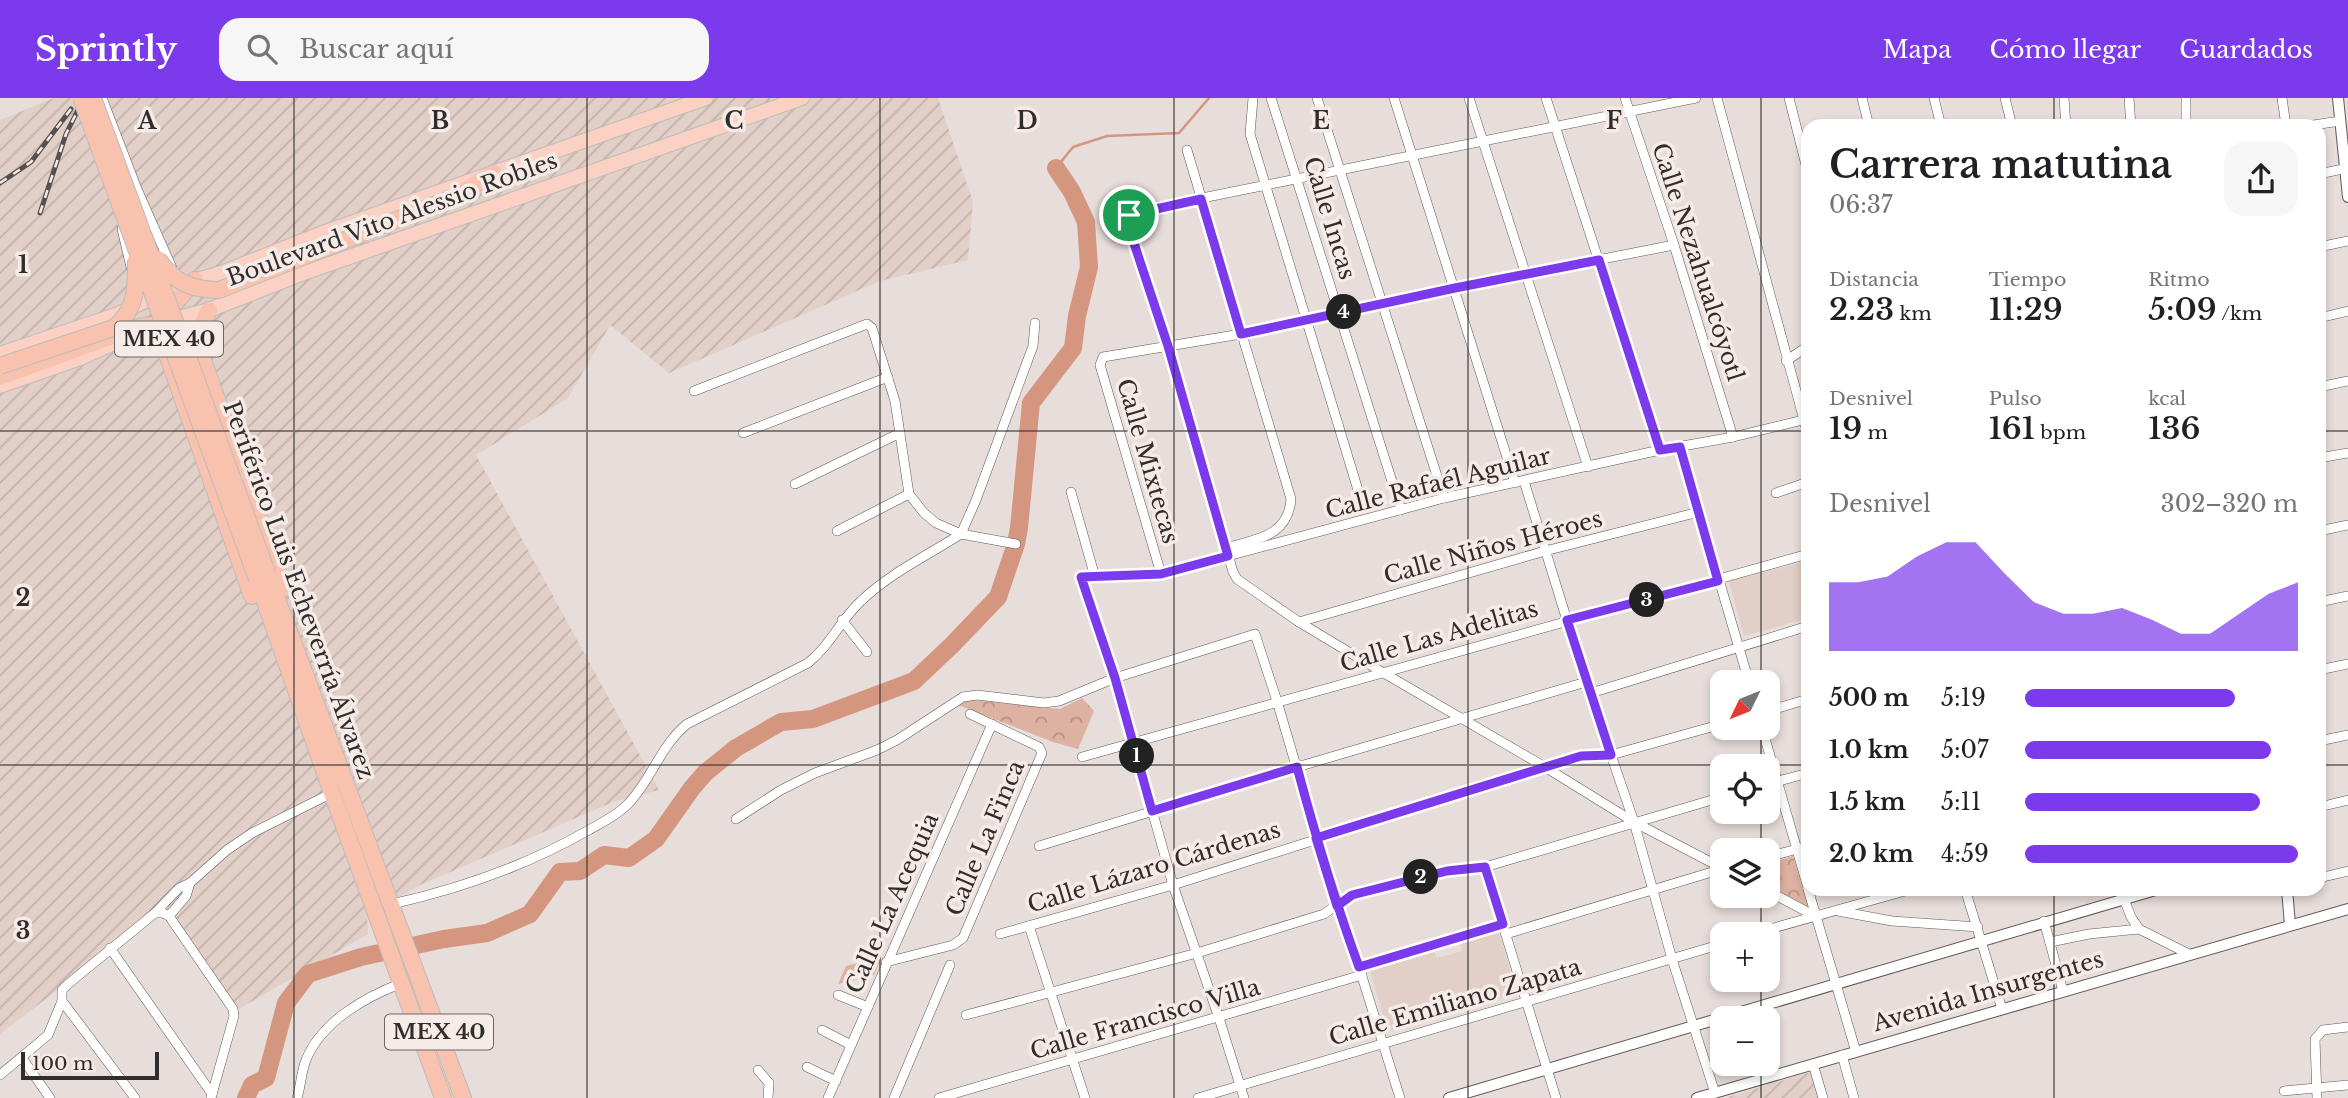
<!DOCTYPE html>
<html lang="es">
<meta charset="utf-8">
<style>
body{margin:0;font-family:"Libre Baskerville",serif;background:#f6f6f6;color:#202124;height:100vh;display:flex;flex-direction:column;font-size:26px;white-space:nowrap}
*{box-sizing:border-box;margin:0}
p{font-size:23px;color:#757577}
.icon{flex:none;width:38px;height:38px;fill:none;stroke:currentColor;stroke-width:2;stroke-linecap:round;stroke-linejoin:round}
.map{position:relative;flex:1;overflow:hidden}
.drawer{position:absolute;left:1801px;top:21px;width:525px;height:777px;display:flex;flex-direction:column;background:#fff;border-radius:21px;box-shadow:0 4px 10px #0003}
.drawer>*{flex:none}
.needle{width:46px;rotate:227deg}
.buttons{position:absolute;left:1710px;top:572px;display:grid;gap:14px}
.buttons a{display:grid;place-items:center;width:70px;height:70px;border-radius:14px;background:#fff;box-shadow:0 4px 10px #0003;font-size:35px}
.scale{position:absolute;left:21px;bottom:18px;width:138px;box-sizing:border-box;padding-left:7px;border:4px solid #312d2c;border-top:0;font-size:19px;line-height:24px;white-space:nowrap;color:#312d2c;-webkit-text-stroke:5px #f5ebe7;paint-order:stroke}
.pin{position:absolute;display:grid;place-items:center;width:60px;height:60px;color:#fff;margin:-30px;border:4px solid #fff;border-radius:50%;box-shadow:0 2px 7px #0007}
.km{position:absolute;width:35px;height:35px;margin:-18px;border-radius:50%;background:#222;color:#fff;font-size:19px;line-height:35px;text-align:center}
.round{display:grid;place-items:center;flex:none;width:74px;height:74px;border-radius:21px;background:#f6f6f6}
.headline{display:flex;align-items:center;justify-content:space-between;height:119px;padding:0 28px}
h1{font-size:38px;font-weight:600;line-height:52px}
.figures{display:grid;grid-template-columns:repeat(3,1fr);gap:10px;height:119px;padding:7px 28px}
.figures div{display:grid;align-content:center}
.figures b{font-size:30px;font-weight:600}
.figures small{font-size:19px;font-weight:400}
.figures p{font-size:19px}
.chart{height:196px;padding:14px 28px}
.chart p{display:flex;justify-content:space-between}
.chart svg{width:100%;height:126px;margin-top:7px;fill:#7c3aed;opacity:.7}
ul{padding:0 28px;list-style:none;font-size:23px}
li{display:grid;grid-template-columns:112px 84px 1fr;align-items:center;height:52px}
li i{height:18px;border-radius:9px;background:#7c3aed}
header{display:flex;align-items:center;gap:42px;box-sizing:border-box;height:98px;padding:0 35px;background:#7c3aed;color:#fff}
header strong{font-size:33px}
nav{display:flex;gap:38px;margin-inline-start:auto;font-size:24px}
.search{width:490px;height:63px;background:#f6f6f6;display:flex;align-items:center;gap:18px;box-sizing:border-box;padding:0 24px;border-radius:21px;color:#757577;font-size:26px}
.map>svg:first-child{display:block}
.built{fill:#e1cfc8}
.industrial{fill:url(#industrial-furrows)}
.forest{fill:url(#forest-crowns)}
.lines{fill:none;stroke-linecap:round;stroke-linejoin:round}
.stream{stroke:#d4967f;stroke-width:2.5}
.river{stroke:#d4967f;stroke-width:18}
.minor-casing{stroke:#605855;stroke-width:10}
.tertiary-casing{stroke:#605855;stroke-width:12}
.primary-casing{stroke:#bdbcbb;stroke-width:16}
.trunk-casing{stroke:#bdbcbb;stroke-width:18}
.minor{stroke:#fff;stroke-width:9}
.tertiary{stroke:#fff;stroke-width:10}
.primary{stroke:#fad1c2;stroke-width:14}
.trunk{stroke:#f8c2ae;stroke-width:16}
.rail-casing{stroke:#56514f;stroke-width:5}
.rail{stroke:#f5ebe7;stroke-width:2.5;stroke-dasharray:8;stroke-linecap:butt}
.trunk-bridge-casing{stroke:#bdbcbb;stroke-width:18;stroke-linecap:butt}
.trunk-bridge{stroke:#f8c2ae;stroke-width:16}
.route-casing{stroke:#fff;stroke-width:14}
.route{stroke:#7c3aed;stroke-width:9}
.grid{fill:none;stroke:#312d2c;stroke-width:2;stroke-opacity:0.55}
.labels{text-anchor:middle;stroke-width:7;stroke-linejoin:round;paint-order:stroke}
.shield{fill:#f5ebe7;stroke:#6c6664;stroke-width:2}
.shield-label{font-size:21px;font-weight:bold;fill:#312d2c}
.street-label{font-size:23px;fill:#312d2c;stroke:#f5ebe7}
.grid-label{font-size:23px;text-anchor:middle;font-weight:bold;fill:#312d2c;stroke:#f5ebe7;stroke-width:7;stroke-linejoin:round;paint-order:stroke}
</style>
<header>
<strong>Sprintly</strong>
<div class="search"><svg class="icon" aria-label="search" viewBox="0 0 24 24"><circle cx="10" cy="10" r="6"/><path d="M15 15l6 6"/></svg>Buscar aquí</div>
<nav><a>Mapa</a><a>Cómo llegar</a><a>Guardados</a></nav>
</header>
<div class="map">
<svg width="2348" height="1000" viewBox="0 0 2348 1000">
<defs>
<pattern id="industrial-furrows" width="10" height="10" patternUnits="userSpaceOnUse" patternTransform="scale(1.75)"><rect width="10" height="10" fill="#e1cfc8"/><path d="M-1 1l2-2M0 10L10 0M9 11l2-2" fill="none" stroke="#c2b2ac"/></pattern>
<pattern id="forest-crowns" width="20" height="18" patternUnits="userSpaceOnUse" patternTransform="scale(1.75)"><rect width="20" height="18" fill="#deb2a2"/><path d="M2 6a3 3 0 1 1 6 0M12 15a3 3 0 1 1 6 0" fill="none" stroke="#b59184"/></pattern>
</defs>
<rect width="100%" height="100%" fill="#e7ddda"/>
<!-- built -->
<g class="built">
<path d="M1808,463V520L1744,538L1729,483Z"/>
<path d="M1499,835L1517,896L1388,934L1370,873L1434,854L1437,860L1462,853L1461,845Z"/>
</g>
<!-- industrial -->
<g class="industrial">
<path d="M54,0H938L973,104L968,162L880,183L669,275L610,227L568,300L476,357L659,692L613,704L420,787L367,817L368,836L237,912L167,808L0,936V22Z"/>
<path d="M1811,974L1819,1000H1725Z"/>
</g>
<!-- forest -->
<g class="forest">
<path d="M1082,600L1094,613L1078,651L1053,644L958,607L964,601L1060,611Z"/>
<path d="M1793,758L1808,809L1768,787V766Z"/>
<path d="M882,859L874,877L838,886L846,868Z"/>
</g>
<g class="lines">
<!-- stream -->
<path class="stream" d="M1056,70L1073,49L1107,38L1179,35L1209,0"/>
<!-- river -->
<path class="river" d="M246,1000L252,987L266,980L286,905L308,876L361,859L444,841L487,835L530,816L560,774L580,773L604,757L629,760L656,741L692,690L705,675L736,650L781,624L813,621L914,583L952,547L998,499L1016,446L1019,430L1031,305L1073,250L1077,218L1089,169L1086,124L1072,94L1056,70"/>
<defs>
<g id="minor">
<path d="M102,0L137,91L172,170"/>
<path d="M1253,0L1250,36L1361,402"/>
<path d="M1271,0L1401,412"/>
<path d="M1317,0L1444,400"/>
<path d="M1394,0L1515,385"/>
<path d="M1469,0L1588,369"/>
<path d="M1546,0L1660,352"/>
<path d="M1625,0L1674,147L1733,339"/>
<path d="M1696,0L1133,114L1127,119V124L1168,248L1233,474L1237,481L1299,524L1382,574L1545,669L1634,724L1722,770"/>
<path d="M1717,0L1808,337"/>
<path d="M1789,0L1808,75"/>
<path d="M1862,0L1869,28"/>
<path d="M1934,0L1941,28"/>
<path d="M2005,0L2012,28"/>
<path d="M2064,0L2066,28"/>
<path d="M2129,0L2131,28"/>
<path d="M2282,0L2286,28"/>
<path d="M2186,28V0"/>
<path d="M2307,28L2340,23"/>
<path d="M1187,52L1291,401C1288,439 1256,441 1226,450"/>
<path d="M2319,76L2348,70"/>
<path d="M122,131L131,169"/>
<path d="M2319,149L2348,143"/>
<path d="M2319,220L2348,213"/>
<path d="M1786,263L1808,248"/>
<path d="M2319,289L2348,283"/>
<path d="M694,293L867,226L872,230L895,303L909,396L924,415L936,425L961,436L1016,446"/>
<path d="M743,335L888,279"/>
<path d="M1680,349L1749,584"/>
<path d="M2319,360L2348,355"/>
<path d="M1524,383L1586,584L1634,724L1672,861L1715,995"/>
<path d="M795,386L900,335"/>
<path d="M1071,394L1095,479"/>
<path d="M1776,395L1808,384"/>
<path d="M837,433L909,396"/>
<path d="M2319,433L2348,427"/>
<path d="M961,436L976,402L1033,248L1035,225"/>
<path d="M1161,476L1100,267L1103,259L1241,236L1455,190L1674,147"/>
<path d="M2319,504L2348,498"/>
<path d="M842,522L867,554"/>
<path d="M1299,524L1545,453L1699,414"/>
<path d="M2319,572L2348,566"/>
<path d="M1591,595L1808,528"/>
<path d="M1768,613L1808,601"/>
<path d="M1762,630L1808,790"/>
<path d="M2319,643L2348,637"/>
<path d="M1082,659L1808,456"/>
<path d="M1768,686L1808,675"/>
<path d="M2319,709L2348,702"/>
<path d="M736,721L781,692L815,675L877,652L897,642L963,599L977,597L1044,605L1059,603L1115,580L1255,536L1277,603L1337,808L1359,869L1400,1000"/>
<path d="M1039,748L1297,669L1586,584"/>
<path d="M1768,759L1808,748"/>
<path d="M1485,769L1556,1000"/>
<path d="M2319,780L2348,773"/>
<path d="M1808,791L1856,954"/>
<path d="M1965,791L2002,911"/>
<path d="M2120,791L2131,819L2139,831"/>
<path d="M1768,793L1815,818"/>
<path d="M392,806C460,791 527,767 587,733C601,725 616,718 627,707C651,683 660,648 687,626L808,565C830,548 841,521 861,503C889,476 928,457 961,436"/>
<path d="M1838,813L1892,823L1978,829"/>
<path d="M155,815L179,790L190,785L227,752L252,735L332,695"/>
<path d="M169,818L233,911L234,918L211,1000"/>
<path d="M169,818L186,798L190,785"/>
<path d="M2044,823L2063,893"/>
<path d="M1029,828L1085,1000"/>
<path d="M1000,836L1173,787L1545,669L1582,658L1611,657L1722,626"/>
<path d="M1506,836L1722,771"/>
<path d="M1752,836L1912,791"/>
<path d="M2050,844L2089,836L2139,831L2189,856"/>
<path d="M110,850L212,996"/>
<path d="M886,864L953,847L963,840L1042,655L1039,649L970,616"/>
<path d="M1359,869L1503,826"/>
<path d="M838,897L868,909"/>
<path d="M62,903L135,1000"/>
<path d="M966,917L1197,855L1324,816L1351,797L1447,773L1468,769H1485L1722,699"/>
<path d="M822,932L851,947"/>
<path d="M1842,957L1854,1000"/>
<path d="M22,960L50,1000"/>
<path d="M1813,966L1823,1000"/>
<path d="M807,969L836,983"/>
<path d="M758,972L769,985L768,1000"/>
<path d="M0,977L48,937L62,903V892L68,886L155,815H163L169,818"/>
<path d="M2284,993L2348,987"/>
<path d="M297,1000C301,988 301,974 306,962C321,924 365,899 402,885"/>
<path d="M828,1000L992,626"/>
<path d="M894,1000L950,867"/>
<path d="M939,1000L1362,877"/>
<path d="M1198,1000L1722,846"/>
<path d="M1244,1000L1219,920L1173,787L1115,580L1081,479L1161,476L1444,400L1660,352L1733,339L1803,322"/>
<path d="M2317,1000L2315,941L2323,932L2348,929"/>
</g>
<g id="tertiary">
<path d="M2338,0L2348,99"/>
<path d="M2287,791L2290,827"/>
<path d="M1449,1000L2159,791"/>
<path d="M1697,1000L2348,811"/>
</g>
<g id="primary">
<path d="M164,224L209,212L301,176L802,0"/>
<path d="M0,256L116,217L177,188L221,175L325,134L706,0"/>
<path d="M0,288L78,261L116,244"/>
</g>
<g id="trunk">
<path d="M452,100L494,75"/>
<path d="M209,212L198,236V248L284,490"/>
<path d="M162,220L195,182"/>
<path d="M162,242L252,498"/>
<path d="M0,279L134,230L158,226L173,230"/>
<path d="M268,477L463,1000"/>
<path d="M257,481L332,695L443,1000"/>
</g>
</defs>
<!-- minor casing -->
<use href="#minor" class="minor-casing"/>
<!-- tertiary casing -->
<use href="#tertiary" class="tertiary-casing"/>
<!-- primary casing -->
<use href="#primary" class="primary-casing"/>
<!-- trunk casing -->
<use href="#trunk" class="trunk-casing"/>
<!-- minor -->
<use href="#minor" class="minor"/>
<!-- tertiary -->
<use href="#tertiary" class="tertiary"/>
<!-- primary -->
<use href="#primary" class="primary"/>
<!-- trunk -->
<use href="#trunk" class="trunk"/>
<defs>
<g id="rail">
<path d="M0,85L31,64L71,11"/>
<path d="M40,115L66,36L84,0"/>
</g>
</defs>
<!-- rail casing -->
<use href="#rail" class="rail-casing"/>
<!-- rail -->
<use href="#rail" class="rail"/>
<defs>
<g id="trunk-bridge">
<path d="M81,0L257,481"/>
<path d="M93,0L268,477"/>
<path d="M158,161C174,184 191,192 219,192L452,100"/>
<path d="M0,268L113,230C137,213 136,188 136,162"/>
</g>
</defs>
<!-- trunk-bridge casing -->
<use href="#trunk-bridge" class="trunk-bridge-casing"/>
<!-- trunk-bridge -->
<use href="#trunk-bridge" class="trunk-bridge"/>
</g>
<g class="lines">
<defs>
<path id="route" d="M1129,117L1127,124L1168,248L1228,458L1161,476L1081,479L1115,580L1152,713L1297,669C1315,736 1335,803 1359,869L1503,826L1485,769L1447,773L1352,797L1337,808L1316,740L1581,658L1611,657L1567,522L1718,483L1680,349L1660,352L1599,162L1455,190L1241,236L1201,101L1129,117"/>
</defs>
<!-- route casing -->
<use href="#route" class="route-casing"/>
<!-- route -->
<use href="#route" class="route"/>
</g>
<!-- grid -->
<path class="grid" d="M294,0V1000M587,0V1000M880,0V1000M1174,0V1000M1468,0V1000M1761,0V584M2054,0V28M0,333H1808M2319,333H2348M1761,630V668M0,667H1808M2319,667H2348M1761,714V752M2054,791V1000M1761,798V836M1761,882V920M1761,966V1000"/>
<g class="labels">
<!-- shield labels -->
<g class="shield">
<rect x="115" y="223.5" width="108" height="35" rx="5"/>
<rect x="385" y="916.5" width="108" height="35" rx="5"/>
</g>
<g class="shield-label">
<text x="169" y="248">MEX 40</text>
<text x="439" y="941">MEX 40</text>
</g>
<!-- street labels -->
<g class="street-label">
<text transform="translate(1330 120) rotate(73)" y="8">Calle Incas</text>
<text transform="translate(392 121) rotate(-20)" y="8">Boulevard Vito Alessio Robles</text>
<text transform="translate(1698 164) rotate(72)" y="8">Calle Nezahualcóyotl</text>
<text transform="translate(1148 363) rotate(74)" y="8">Calle Mixtecas</text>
<text transform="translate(1438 385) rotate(-14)" y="8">Calle Rafaél Aguilar</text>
<text transform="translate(1493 449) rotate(-15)" y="8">Calle Niños Héroes</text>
<text transform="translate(299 492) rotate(70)" y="8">Periférico Luis Echeverría Álvarez</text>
<text transform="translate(1439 538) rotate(-16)" y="8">Calle Las Adelitas</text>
<text transform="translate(985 740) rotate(-67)" y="8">Calle La Finca</text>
<text transform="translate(1154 769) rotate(-17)" y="8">Calle Lázaro Cárdenas</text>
<text transform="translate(892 805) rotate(-66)" y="8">Calle La Acequia</text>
<text transform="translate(1988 893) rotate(-16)" y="8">Avenida Insurgentes</text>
<text transform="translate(1455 904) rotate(-16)" y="8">Calle Emiliano Zapata</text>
<text transform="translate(1145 921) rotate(-16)" y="8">Calle Francisco Villa</text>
</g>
</g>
<g class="grid-label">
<text x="147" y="31">A</text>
<text x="440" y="31">B</text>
<text x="734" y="31">C</text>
<text x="1027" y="31">D</text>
<text x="1321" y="31">E</text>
<text x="1614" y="31">F</text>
<text x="23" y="175">1</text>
<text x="23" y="508">2</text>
<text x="23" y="841">3</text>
</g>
</svg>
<div class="buttons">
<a><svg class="needle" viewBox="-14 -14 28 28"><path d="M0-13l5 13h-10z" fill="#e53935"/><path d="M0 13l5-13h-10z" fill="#757577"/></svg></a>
<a><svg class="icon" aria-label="locate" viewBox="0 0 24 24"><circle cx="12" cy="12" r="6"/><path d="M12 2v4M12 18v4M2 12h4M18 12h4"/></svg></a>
<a><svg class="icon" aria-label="layers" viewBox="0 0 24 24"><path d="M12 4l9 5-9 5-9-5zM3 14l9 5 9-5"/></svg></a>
<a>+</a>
<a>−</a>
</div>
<div class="scale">100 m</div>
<div class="pin" style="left:1129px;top:117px;background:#1e9e55"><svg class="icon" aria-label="arrive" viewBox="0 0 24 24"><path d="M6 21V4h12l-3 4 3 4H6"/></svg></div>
<b class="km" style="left:1137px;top:658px">1</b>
<b class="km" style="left:1421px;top:779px">2</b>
<b class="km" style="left:1647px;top:502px">3</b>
<b class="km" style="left:1344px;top:214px">4</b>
<section class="drawer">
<div class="headline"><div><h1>Carrera matutina</h1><p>06:37</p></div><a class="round"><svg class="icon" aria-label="share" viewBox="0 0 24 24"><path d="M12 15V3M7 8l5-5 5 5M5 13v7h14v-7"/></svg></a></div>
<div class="figures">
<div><p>Distancia</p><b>2.23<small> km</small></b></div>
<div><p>Tiempo</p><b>11:29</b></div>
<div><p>Ritmo</p><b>5:09<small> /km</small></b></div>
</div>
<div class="figures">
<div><p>Desnivel</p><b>19<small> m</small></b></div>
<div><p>Pulso</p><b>161<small> bpm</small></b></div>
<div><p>kcal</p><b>136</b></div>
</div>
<div class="chart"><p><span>Desnivel</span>302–320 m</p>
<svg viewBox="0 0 160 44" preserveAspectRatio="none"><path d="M0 44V20L10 20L20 18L30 11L40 6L50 6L60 17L70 27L80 31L90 31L100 29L110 33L120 38L130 38L140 31L150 24L160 20V44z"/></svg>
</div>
<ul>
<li><b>500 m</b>5:19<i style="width:77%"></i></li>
<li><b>1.0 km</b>5:07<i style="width:90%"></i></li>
<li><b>1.5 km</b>5:11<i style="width:86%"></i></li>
<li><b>2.0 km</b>4:59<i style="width:100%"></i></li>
</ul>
</section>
</div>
